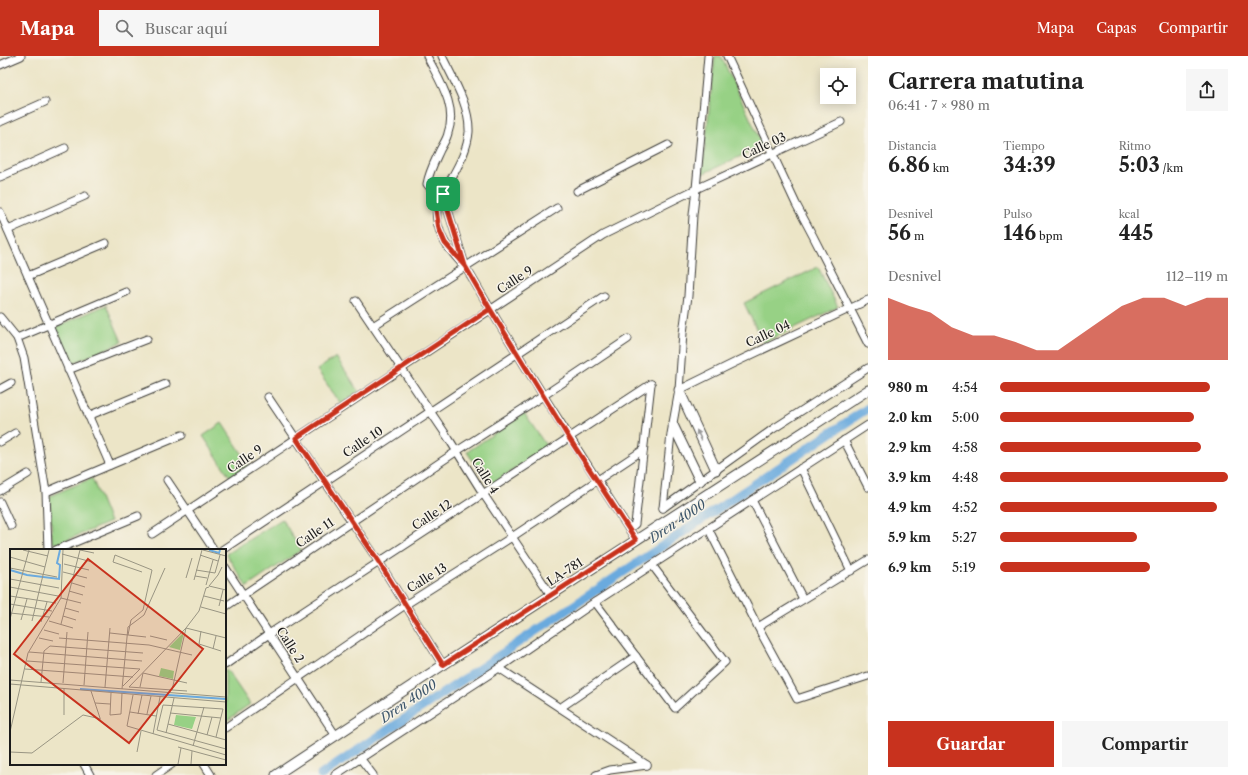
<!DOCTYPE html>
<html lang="es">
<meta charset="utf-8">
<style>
body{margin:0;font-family:"Libre Caslon Text",serif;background:#f6f6f6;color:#222;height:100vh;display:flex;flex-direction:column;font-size:15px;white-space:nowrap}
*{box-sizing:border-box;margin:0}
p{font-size:13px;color:#767676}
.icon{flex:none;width:22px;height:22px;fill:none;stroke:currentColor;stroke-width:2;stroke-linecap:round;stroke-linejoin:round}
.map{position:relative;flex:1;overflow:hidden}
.drawer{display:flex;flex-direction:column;background:#fff;width:380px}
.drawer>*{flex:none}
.controls{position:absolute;left:820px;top:12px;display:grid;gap:8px}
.controls a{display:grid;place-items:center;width:36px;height:36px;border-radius:0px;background:#fff;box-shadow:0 2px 10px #0003;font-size:20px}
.pin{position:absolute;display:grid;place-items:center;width:34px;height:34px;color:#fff;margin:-17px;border-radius:8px;box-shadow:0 2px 6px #0006}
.round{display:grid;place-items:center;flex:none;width:42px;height:42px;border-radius:0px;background:#f6f6f6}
.overview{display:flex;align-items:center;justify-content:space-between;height:68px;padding:0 20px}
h1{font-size:22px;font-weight:700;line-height:30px}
.metrics{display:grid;grid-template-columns:repeat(3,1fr);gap:6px;height:68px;padding:4px 20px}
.metrics div{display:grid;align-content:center}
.metrics b{font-size:20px;font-weight:700}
.metrics small{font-size:11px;font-weight:400}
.metrics p{font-size:11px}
.chart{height:112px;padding:8px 20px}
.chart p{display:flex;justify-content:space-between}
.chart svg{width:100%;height:72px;margin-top:4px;fill:#c8321e;opacity:.7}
.primary-button{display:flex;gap:8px;margin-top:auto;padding:8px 20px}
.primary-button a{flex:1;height:46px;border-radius:0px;background:#c8321e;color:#fff;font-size:16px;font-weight:700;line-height:46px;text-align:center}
.primary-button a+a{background:#f6f6f6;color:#222}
ul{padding:0 20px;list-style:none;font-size:13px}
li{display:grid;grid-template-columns:64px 48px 1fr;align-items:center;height:30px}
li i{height:10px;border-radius:5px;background:#c8321e}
header{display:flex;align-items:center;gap:24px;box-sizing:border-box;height:56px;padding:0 20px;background:#c8321e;color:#fff}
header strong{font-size:19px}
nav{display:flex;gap:22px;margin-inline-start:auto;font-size:14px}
.search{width:280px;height:36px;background:#f6f6f6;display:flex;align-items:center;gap:10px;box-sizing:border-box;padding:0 14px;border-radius:0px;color:#767676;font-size:15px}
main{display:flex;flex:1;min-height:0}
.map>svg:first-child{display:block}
.green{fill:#97d185;stroke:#5a7650}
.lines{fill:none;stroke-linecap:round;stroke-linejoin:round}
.canal{stroke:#6baade;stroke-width:9}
.street-casing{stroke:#3b3a36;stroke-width:9}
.secondary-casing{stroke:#3b3a36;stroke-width:11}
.street{stroke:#fff;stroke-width:7}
.secondary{stroke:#fff;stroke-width:9}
.oneway{fill:#999}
.route-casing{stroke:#fff;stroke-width:8}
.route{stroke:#c8321e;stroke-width:5}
.labels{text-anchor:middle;stroke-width:3;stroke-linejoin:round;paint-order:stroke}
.street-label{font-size:12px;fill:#1c1c1c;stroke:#f7f3e8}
.water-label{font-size:13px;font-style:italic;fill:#3c556a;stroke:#f7f3e8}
.inset-river{fill:none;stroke:#6baade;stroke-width:2}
.inset-road{fill:none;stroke:#999583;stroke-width:1}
.view{fill:#c8321e;fill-opacity:0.15;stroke:#c8321e;stroke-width:2}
.inset-edge{fill:none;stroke:#1c1c1c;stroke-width:2}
</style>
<header>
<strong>Mapa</strong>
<div class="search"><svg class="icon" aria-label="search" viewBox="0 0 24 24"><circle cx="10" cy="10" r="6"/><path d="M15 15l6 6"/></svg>Buscar aquí</div>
<nav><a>Mapa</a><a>Capas</a><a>Compartir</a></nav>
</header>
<main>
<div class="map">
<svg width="868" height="719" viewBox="0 0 868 719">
<rect width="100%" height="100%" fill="#f7f3e8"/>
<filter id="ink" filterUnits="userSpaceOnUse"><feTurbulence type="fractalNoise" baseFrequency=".025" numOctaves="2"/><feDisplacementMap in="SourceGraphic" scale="8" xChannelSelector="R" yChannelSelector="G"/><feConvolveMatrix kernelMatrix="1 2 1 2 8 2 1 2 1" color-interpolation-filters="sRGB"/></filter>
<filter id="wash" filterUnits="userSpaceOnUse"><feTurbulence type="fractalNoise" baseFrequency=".012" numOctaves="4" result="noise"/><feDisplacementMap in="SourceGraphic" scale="16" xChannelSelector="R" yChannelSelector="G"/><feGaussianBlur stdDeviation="0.9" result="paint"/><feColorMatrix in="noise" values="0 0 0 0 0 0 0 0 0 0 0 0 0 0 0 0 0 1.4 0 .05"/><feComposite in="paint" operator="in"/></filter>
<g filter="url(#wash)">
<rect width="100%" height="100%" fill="#ece5c7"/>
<!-- green -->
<g class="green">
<path d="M715,0H721L763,90L702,118Z"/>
<path d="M818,211L838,251L763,287L744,247Z"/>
<path d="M106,249L122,286L71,308L56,271Z"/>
<path d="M336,301L359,335L341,348L317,314Z"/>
<path d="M524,357L547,391L490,430L467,396Z"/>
<path d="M222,367L249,408L230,421L203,380Z"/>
<path d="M92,422L110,466L57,488L52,486L50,440Z"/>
<path d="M282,463L301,494L247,531L226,498Z"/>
<path d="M227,614L250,648L225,666V615Z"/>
</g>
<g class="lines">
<!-- canal -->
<path class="canal" d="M321,719L868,352"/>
</g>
</g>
<g filter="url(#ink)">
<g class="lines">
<defs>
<g id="street">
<path d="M427,0C438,23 458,50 448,77C447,83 443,88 440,94C435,105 429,116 427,128L431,133L443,138L464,206"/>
<path d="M442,0C453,23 470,50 469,76C467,101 450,121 441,143C440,147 437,151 437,154C436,159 437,168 439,172C443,191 461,204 471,220C523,310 580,397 636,484"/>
<path d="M727,0L796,148L813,180L868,288"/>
<path d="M0,9L21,0"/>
<path d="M0,66L45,46"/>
<path d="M0,121L65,92"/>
<path d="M577,135L668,89"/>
<path d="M0,156L110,409"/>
<path d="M8,174L85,140"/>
<path d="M28,220L106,187"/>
<path d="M356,245L430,355L449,383L484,439L551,539"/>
<path d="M0,261L17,282L24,302L46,436L48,494"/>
<path d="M373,270L557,152"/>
<path d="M17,282L126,236"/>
<path d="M68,314L147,283"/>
<path d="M0,333L11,327"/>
<path d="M679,334L734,307L868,244"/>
<path d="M268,341L379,506L443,609"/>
<path d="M88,360L166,328"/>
<path d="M844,384L868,431"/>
<path d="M0,386L15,377"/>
<path d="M801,412L851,515"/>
<path d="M167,424L214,494"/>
<path d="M0,435L28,418"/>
<path d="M46,436L182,379"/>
<path d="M752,444L803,543"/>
<path d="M0,446L11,470"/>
<path d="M663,452L671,378L679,334L683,277L688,240L693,159L696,133L708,0"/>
<path d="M663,452L773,373L868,312"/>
<path d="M708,472L761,577L797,643L868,620"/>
<path d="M629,473L635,468L651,328"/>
<path d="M152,478L603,179L696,133L841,66"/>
<path d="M56,494L138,460"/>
<path d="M222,494L604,240"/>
<path d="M225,511L336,680"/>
<path d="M595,546L675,652L725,606L652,509"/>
<path d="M225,551L457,395L543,340L628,283"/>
<path d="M758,571L868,504"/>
<path d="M225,609L269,578L651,328"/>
<path d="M499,612L647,709"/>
<path d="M560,652L636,600"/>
<path d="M225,672L405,549L512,481L643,394"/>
<path d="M360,702L373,719"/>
<path d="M84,708L90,719"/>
<path d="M204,708L211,719"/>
<path d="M156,719L172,708"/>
<path d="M335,719L499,612L595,546L868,369"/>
<path d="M596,719L610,714L647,709"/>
</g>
<g id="secondary">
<path d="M679,334L716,414"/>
<path d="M673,369L700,425"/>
<path d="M276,719L443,609L868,334"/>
</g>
</defs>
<!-- street casing -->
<use href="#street" class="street-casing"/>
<!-- secondary casing -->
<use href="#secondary" class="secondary-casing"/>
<!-- street -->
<use href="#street" class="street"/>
<!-- secondary -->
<use href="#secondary" class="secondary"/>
</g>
<!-- one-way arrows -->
<defs><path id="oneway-solid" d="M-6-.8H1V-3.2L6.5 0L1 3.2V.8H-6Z"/></defs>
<use class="oneway" href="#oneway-solid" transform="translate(699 379) rotate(-116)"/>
</g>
<g class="lines" filter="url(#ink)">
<defs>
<path id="route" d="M443,138L465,210L490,253L296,382L379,506L443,609L636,484L569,382L490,253L465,210L445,187L439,173L436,154L443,138"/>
</defs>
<!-- route casing -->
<use href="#route" class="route-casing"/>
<!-- route -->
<use href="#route" class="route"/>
</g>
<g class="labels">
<!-- street labels -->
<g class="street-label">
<text transform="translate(764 90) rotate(-25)" y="4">Calle 03</text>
<text transform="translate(515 224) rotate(-33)" y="4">Calle 9</text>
<text transform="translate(768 278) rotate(-25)" y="4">Calle 04</text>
<text transform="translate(363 386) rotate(-34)" y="4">Calle 10</text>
<text transform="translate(245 403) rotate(-34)" y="4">Calle 9</text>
<text transform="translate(485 420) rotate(58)" y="4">Calle 4</text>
<text transform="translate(432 459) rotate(-33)" y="4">Calle 12</text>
<text transform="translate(315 477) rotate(-34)" y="4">Calle 11</text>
<text transform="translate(565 516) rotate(-33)" y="4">LA-781</text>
<text transform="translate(427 522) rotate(-32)" y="4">Calle 13</text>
<text transform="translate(290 589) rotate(57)" y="4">Calle 2</text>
</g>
<!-- water labels -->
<g class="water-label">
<text transform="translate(677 465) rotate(-34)" y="5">Dren 4000</text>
<text transform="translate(408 645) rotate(-34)" y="5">Dren 4000</text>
</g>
</g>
<!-- overview -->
<g transform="translate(10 493)">
<rect width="216" height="216" fill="#ece5c7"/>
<path d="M174,83L170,101L159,98ZM151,119L164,122L163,130L149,127ZM166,166L186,168L182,180L164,176Z" fill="#97d185"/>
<path class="inset-river" d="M199,1L209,4L210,1M0,21L17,26L49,30L50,16L47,14L50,1M70,140L216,150"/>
<path class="inset-road" d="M13,1L38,7M70,1L84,4M193,1L216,7M52,5L82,13M190,6L208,12M0,8L35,18M54,15L79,21M212,18L208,26L199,37L216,41M0,19L47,28M186,21L205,24L210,6M53,23L77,29M185,27L197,29M176,29L182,9M0,30L49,39M184,31L192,1M62,34L75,38M196,36L203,11M0,38L48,47M59,42L73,46M0,47L46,54M194,47L214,52M51,49L71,54M0,55L42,62M209,57L213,41M191,58L216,65M55,59L69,63M0,64L39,68M53,67L66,71M0,70L19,1M11,71L17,50M22,72L39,1M39,72L63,79M31,73L37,53M51,75L70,1M34,81L49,85M191,82L189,95L211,102M100,84L136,88M118,86L121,71L133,61L142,21L105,6L103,13L132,23M140,87L157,91M29,89L43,92M49,89L139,96L182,106M203,100L206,87M19,103L132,112M17,112L130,120M15,120L123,128M0,131L216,148M31,133L34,102L40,97L133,104M53,134L57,83M0,135L216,153M74,136L78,83M113,137L130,120M95,138L100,79M119,138L176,79L216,89M119,138L177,142M130,138L133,124L177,134M54,140V166M112,140L118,78L134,66L155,19M162,141L176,79L189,62L196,39L199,38M81,142L90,169M101,144L100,166L111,165L112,144M123,146L117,177L216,206M85,154L100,155M120,163L146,167M160,164L211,169M128,165L132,146M137,165L141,147M158,175L216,191M0,183L18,104L51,49L53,1M156,184L164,149M143,185L150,148M197,186L202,168M206,188L213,160L153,156L147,181L216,200M183,197L194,158M168,198L216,211M0,203L22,204L73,166L91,170M127,203L131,182M168,215L171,199M181,215L182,202"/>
<path class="view" d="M78,10L193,100L119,194L4,105Z"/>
<rect width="216" height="216" class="inset-edge"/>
</g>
</svg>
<div class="controls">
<a><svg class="icon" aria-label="locate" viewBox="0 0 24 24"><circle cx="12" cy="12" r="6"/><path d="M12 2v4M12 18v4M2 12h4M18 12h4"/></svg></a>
</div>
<div class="pin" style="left:443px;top:138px;background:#1e9e55"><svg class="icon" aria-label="arrive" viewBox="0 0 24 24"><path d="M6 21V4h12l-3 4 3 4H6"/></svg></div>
</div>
<section class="drawer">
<div class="overview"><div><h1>Carrera matutina</h1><p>06:41 · 7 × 980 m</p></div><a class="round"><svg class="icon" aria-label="share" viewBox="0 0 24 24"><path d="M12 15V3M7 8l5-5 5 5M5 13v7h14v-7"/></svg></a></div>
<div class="metrics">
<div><p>Distancia</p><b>6.86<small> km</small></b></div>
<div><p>Tiempo</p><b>34:39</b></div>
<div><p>Ritmo</p><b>5:03<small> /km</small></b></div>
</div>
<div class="metrics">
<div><p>Desnivel</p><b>56<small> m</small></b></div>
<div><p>Pulso</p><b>146<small> bpm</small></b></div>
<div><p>kcal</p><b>445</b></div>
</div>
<div class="chart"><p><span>Desnivel</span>112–119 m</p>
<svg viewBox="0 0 160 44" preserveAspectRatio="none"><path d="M0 44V6L10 11L20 15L30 24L40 29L50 29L60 33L70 38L80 38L90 29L100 20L110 11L120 6L130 6L140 11L150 6L160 6V44z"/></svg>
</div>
<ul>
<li><b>980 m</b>4:54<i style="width:92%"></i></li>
<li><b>2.0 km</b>5:00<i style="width:85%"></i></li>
<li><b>2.9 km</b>4:58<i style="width:88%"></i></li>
<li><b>3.9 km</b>4:48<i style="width:100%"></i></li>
<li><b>4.9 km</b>4:52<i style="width:95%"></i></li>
<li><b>5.9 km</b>5:27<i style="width:60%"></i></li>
<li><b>6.9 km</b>5:19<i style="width:66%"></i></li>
</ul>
<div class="primary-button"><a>Guardar</a><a>Compartir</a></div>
</section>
</main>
